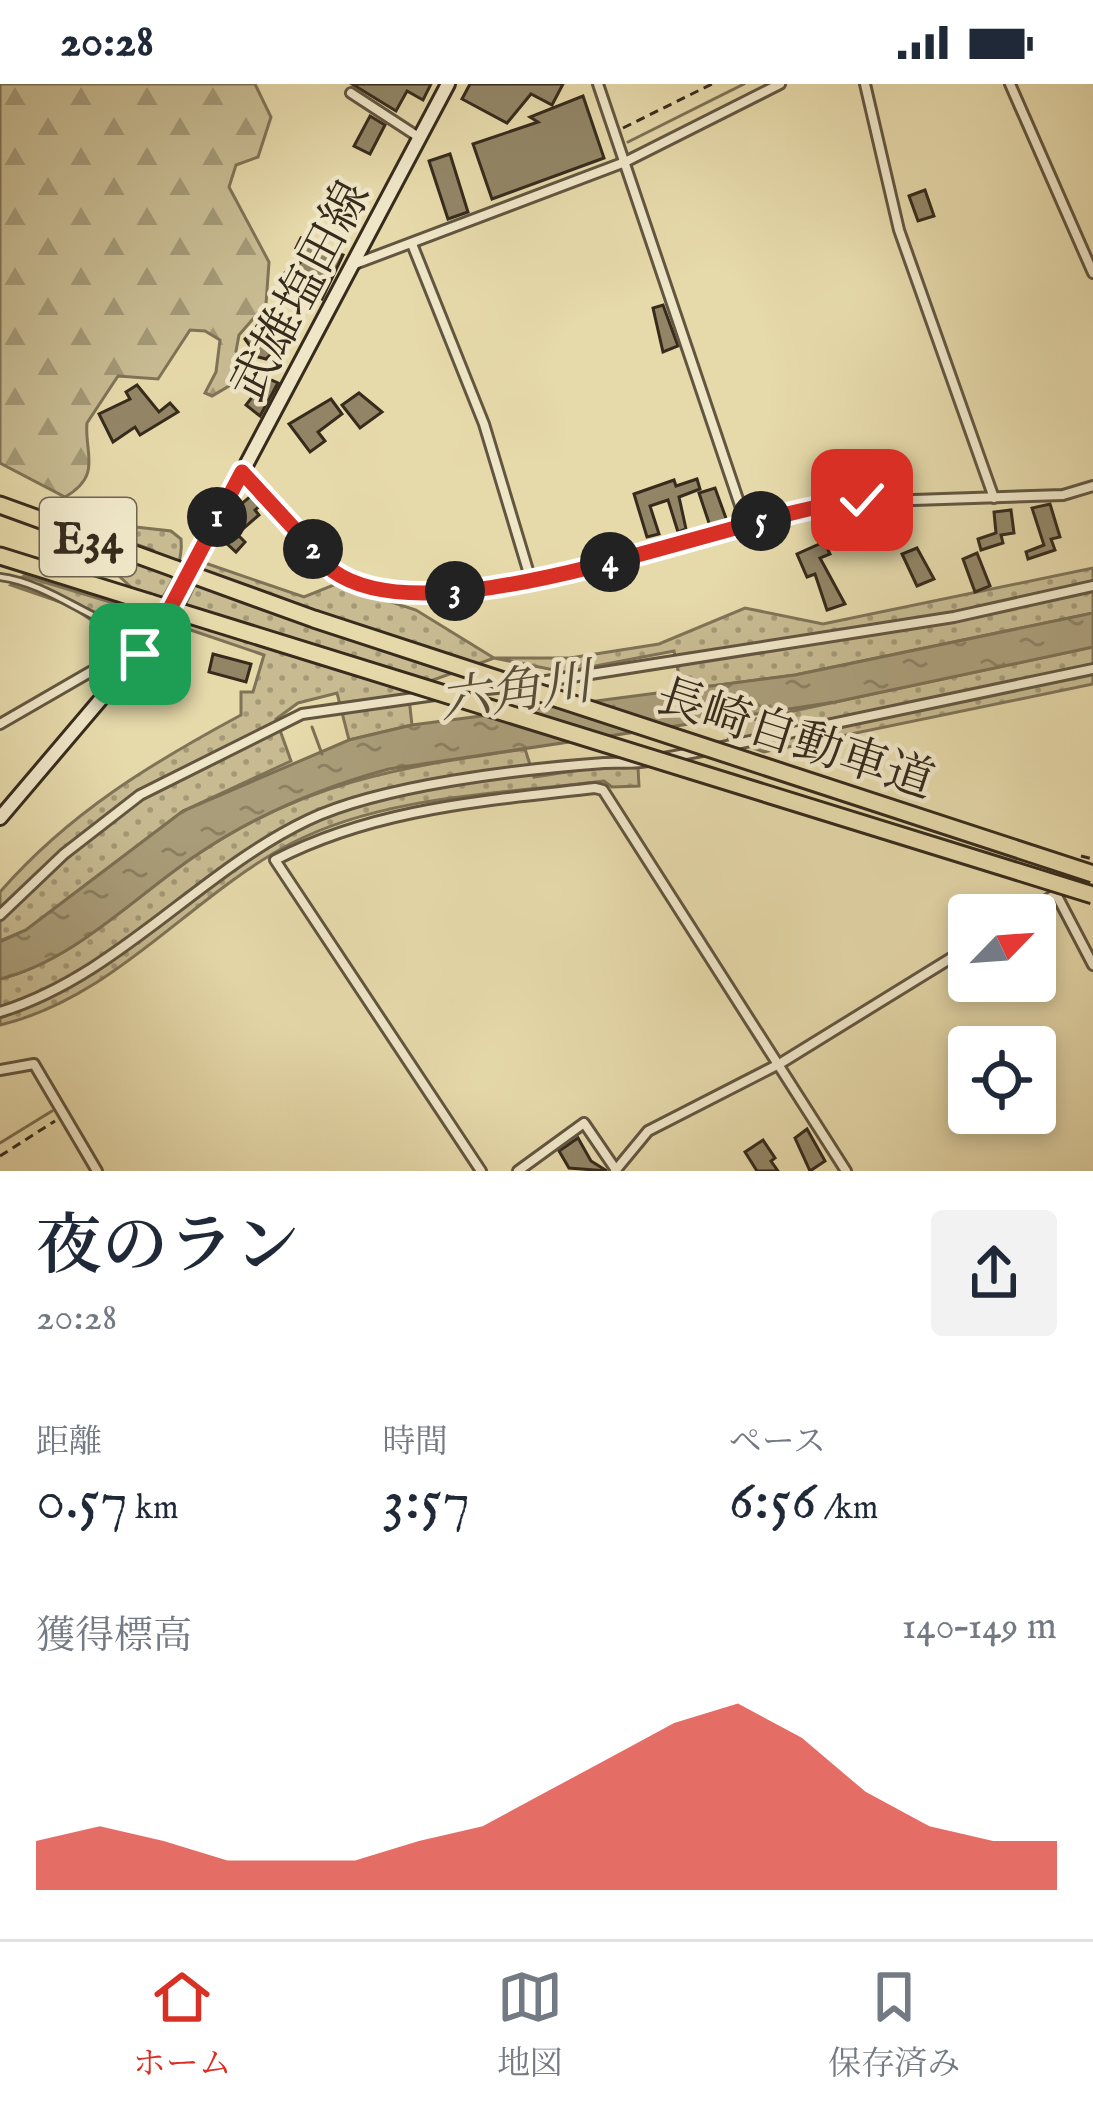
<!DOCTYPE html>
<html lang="ja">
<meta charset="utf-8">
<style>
body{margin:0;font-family:"IM FELL English","Noto Serif JP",serif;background:#f2f2f3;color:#1f2937;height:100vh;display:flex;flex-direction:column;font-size:45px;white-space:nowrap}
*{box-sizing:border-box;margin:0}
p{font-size:39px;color:#747a83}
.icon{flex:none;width:66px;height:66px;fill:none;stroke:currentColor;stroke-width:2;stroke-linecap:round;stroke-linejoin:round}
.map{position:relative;height:1087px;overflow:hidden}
.panel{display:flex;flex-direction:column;background:#fff;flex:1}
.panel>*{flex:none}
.needle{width:78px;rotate:65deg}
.controls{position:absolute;left:948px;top:810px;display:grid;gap:24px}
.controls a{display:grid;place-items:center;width:108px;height:108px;border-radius:12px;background:#fff;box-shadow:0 6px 18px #0003;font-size:60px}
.pin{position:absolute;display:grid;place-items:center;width:102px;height:102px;color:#fff;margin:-51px;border-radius:24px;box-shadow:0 6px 18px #0006}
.km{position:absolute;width:60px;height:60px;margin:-30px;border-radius:50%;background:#222;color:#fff;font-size:33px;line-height:60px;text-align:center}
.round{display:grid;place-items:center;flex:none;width:126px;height:126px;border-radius:12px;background:#f2f2f3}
.overview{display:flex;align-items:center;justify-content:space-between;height:204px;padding:0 36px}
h1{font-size:66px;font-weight:600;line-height:90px}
.figures{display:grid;grid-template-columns:repeat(3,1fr);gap:18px;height:204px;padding:12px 36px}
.figures div{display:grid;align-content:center}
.figures b{font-size:60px;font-weight:600}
.figures small{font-size:33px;font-weight:400}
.figures p{font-size:33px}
.chart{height:336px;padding:24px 36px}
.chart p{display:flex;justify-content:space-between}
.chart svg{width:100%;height:216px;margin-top:12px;fill:#d93025;opacity:.7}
.status{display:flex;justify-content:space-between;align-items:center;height:84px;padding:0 60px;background:#fff;direction:ltr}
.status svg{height:33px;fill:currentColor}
.tabs{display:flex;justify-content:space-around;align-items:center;height:168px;border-top:3px solid #e0e1e3;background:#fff;font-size:33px;color:#747a83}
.tabs a{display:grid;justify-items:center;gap:6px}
.tabs .on{color:#d93025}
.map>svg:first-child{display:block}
.grass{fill:url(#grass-dots);stroke:#7f7357;stroke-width:3}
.forest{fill:url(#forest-firs);stroke:#7f7357;stroke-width:3}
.water{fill:url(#water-ripples);stroke:#7c7054;stroke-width:3}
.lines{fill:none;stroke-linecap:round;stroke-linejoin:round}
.stream{stroke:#7c7054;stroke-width:3}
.building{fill:#928566;stroke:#362b1c;stroke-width:3}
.service-casing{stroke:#625640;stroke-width:10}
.minor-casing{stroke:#625640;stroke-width:14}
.secondary-casing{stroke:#362b1c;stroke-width:18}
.motorway-casing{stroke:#362b1c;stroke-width:21}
.path{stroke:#362b1c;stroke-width:3;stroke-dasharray:9 6;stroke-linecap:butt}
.service{stroke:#efe6c8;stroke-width:4.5}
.minor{stroke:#efe6c8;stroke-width:8}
.secondary{stroke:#efe6c8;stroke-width:12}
.motorway{stroke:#e6d9aa;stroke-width:15}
.motorway-bridge-casing{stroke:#362b1c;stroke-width:21;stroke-linecap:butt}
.motorway-bridge{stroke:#e6d9aa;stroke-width:15}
.route-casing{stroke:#fff;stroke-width:24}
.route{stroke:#d93025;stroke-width:15}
.labels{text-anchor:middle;stroke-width:9;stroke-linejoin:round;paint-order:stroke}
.shield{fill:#efe6c8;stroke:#6e6350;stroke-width:3}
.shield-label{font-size:45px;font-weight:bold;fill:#362b1c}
.street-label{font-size:48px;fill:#362b1c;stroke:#efe6c8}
.water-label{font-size:51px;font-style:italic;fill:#594e38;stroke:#efe6c8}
</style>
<div class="status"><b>20:28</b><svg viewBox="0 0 49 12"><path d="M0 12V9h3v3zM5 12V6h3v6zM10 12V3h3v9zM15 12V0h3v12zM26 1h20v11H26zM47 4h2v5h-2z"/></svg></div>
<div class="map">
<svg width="1093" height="1087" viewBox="0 0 1093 1087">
<defs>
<pattern id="grass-dots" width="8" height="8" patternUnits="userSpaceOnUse" patternTransform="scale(3)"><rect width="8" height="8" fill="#c8bb92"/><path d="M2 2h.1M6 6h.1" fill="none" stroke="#a39876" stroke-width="1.8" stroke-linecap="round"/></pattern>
<pattern id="forest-firs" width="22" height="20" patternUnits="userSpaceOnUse" patternTransform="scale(3)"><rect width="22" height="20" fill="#c8bb92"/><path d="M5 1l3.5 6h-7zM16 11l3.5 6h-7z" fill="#a39876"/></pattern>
<pattern id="water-ripples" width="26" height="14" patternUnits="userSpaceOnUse" patternTransform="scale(3)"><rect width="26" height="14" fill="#aa9e7a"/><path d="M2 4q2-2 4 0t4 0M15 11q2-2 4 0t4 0" fill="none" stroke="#8b8163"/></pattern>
</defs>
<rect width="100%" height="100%" fill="#e6d9aa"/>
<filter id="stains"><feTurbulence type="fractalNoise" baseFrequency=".00167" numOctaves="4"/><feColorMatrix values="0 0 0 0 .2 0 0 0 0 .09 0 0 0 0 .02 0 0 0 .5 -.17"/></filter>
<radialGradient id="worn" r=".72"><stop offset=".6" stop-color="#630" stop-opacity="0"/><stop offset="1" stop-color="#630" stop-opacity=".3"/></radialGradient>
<!-- grass -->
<g class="grass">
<path d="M100,439L171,447L181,455C186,500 130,560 94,581L100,542L69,521L11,501L24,492L123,522L133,517L134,506L117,490L119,482L152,477L153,466L97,447Z"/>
<path d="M205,479L304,513L336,500L416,526L494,574H570L659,560L745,524L823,540L1093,484V529L795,591L682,606L674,567L564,588L494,574L408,605L412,641L349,656L337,609L298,619L276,635L291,677L183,727L26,846L0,857V808C69,729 150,680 241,631V608H253L264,571L176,541Z"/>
<path d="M1093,563V600L764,668L729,655L723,642Z"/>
<path d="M525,665L534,693L606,682L638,684L639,702L612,703L604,697C502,710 386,711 292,759C190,812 115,914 0,941V895C73,877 133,814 195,772C302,699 399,683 525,665Z"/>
</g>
<!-- forest -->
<path class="forest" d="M0,0H255L271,33L258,73L236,81L229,103L269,178L266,220L239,251L236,267L246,292L212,312L205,309L216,288L220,256L205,247L190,246L158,295L118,292L87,339C84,369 103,391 65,413L0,379Z"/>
<!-- water -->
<path class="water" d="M1093,529V563L835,618L389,685C319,704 255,731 195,772C134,813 74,877 0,895V858L26,846L183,727L349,656L412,641L795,591Z"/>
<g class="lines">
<!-- stream -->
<g class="stream">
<path d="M628,58L744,0"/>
<path d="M312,643L322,670"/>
<path d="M0,1059L52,1027"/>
</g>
</g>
<!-- building -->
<g class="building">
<path d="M352,0H431L423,16L407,7L396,27Z"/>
<path d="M470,0H563L552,21L531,10L507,39L462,15Z"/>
<path d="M583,12L604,74L492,115L473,60L538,38L530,33Z"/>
<path d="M370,32L385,41L370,70L354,62Z"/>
<path d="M450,70L468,128L448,135L429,77Z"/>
<path d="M925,106L934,132L918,137L909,112Z"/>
<path d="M301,154L343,171L322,215L316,212L322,200L308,193L288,206L279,193L311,171L296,164Z"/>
<path d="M663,221L678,262L663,268L653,224Z"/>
<path d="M268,230L276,238L266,249L279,262L266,275L258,273L245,255Z"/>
<path d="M267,294L278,299L260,332L246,321Z"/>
<path d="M137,301L159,328L170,319L178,328L140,351L135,343L113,358L99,330L130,315L126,308Z"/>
<path d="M359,309L382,328L360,344L342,321Z"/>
<path d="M331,315L342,330L318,348L325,357L310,368L289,340Z"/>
<path d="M697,395L700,405L679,413L686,445L678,448L668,416L650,422L659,450L647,453L634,410L674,396L676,402Z"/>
<path d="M715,404L727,437L710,442L699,409Z"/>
<path d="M252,411L261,421L255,426L259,431L237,450L245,458L236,468L223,456L240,436L233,427Z"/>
<path d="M1050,420L1060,453L1051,455L1055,466L1028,475L1026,468L1044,461L1032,424Z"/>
<path d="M1011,426L1014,449L1001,451L1003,459L981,466L978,455L996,449L994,428Z"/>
<path d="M824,458L830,470L820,474L845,520L827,526L815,490L807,493L797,470Z"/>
<path d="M917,464L934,495L917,502L902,470Z"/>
<path d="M977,469L990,502L975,508L963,475Z"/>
<path d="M213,570L251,580L246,598L209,588Z"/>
<path d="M807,1045L825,1077L810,1087L795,1054Z"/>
<path d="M578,1054L591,1077L607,1087L569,1084L559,1067Z"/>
<path d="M763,1056L775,1074L771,1077L778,1087H757L745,1068Z"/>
</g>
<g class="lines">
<defs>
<path id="service" d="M0,493C56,500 105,551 152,549"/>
<g id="minor">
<path d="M598,0L747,442"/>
<path d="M865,0L899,146L994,414"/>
<path d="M1010,0L1093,189"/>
<path d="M351,9L420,54"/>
<path d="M412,160L484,340L530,493"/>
<path d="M355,180L625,78L780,0"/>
<path d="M242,388L333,487L346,497L407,513L433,512L636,473L824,419L1063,411L1093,402"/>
<path d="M527,600L954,533L1093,502"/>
<path d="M456,608L507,603"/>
<path d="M0,640L123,569L140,570"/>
<path d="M717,664L1093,585"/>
<path d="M664,674L702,667"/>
<path d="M1056,810L1093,881"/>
<path d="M0,831L64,770L140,711L302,630L435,611"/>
<path d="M1022,831L1087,791"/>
<path d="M0,928C117,892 199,788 308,736C381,701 522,685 604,679C619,678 634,680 649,677"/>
<path d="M0,986L34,980L97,1087"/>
<path d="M481,1087L275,776C376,724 484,717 595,704L603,706L846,1087"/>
<path d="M518,1087L584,1039L616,1086"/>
<path d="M615,1087L648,1047L781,979L969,863"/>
</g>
<path id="secondary" d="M0,734L157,549L448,0"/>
<g id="motorway">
<path d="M0,421L176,485"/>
<path d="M0,472L151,519"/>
</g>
</defs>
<!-- service casing -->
<use href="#service" class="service-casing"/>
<!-- minor casing -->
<use href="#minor" class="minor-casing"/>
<!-- secondary casing -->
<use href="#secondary" class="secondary-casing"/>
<!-- motorway casing -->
<use href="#motorway" class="motorway-casing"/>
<!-- path -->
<g class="path">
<path d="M623,44L712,0"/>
<path d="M1081,772L1093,775"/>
<path d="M0,1072L55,1037"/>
</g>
<!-- service -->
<use href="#service" class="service"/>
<!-- minor -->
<use href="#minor" class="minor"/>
<!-- secondary -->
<use href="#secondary" class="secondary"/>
<!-- motorway -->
<use href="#motorway" class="motorway"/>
<defs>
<g id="motorway-bridge">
<path d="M176,485L314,535L1093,790"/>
<path d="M151,519L1093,811"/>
</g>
</defs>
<!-- motorway-bridge casing -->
<use href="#motorway-bridge" class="motorway-bridge-casing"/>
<!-- motorway-bridge -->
<use href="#motorway-bridge" class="motorway-bridge"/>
</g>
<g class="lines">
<defs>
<path id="route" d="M140,570L157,549L242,388L333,487C436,561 738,427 862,416"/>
</defs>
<!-- route casing -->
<use href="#route" class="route-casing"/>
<!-- route -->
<use href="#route" class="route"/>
</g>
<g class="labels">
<!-- shield labels -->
<rect class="shield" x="40" y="414" width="96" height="78" rx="9"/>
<g class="shield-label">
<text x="88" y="469">E34</text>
</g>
<!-- street labels -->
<g class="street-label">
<text transform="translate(299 206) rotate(-62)" y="17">武雄塩田線</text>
<text transform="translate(796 653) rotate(18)" y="17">長崎自動車道</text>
</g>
<!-- water labels -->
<g class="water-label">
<text transform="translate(515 606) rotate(-8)" y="18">六角川</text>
</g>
</g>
<rect width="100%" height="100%" filter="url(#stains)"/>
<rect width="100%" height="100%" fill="url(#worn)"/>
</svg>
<div class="controls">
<a><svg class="needle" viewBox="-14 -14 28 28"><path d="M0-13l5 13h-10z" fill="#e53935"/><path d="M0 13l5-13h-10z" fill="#747a83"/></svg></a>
<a><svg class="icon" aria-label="locate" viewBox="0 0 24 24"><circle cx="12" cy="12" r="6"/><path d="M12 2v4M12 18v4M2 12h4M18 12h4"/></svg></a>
</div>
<div class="pin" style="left:140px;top:570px;background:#1e9e55"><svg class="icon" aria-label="arrive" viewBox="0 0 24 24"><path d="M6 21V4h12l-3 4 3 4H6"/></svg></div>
<div class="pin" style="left:862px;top:416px;background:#d93025"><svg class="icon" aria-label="check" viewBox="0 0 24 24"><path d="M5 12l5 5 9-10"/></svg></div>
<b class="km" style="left:217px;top:433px">1</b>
<b class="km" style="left:313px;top:465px">2</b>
<b class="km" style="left:455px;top:507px">3</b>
<b class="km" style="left:610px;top:478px">4</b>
<b class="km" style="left:761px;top:437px">5</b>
</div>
<section class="panel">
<div class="overview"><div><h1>夜のラン</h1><p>20:28</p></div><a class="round"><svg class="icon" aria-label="share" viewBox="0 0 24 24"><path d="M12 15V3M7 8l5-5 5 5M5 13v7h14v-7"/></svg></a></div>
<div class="figures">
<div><p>距離</p><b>0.57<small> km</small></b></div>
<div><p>時間</p><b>3:57</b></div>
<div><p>ペース</p><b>6:56<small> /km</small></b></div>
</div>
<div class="chart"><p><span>獲得標高</span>140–149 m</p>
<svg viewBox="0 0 160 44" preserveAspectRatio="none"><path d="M0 44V34L10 31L20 34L30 38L40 38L50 38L60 34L70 31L80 24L90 17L100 10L110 6L120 13L130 24L140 31L150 34L160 34V44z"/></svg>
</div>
</section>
<nav class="tabs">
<a class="on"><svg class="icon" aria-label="home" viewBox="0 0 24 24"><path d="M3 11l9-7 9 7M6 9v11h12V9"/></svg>ホーム</a>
<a><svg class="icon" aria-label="map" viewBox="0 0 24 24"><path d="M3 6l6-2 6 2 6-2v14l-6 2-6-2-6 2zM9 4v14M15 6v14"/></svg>地図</a>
<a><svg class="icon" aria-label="saved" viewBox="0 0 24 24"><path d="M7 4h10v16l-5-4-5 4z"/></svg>保存済み</a>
</nav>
